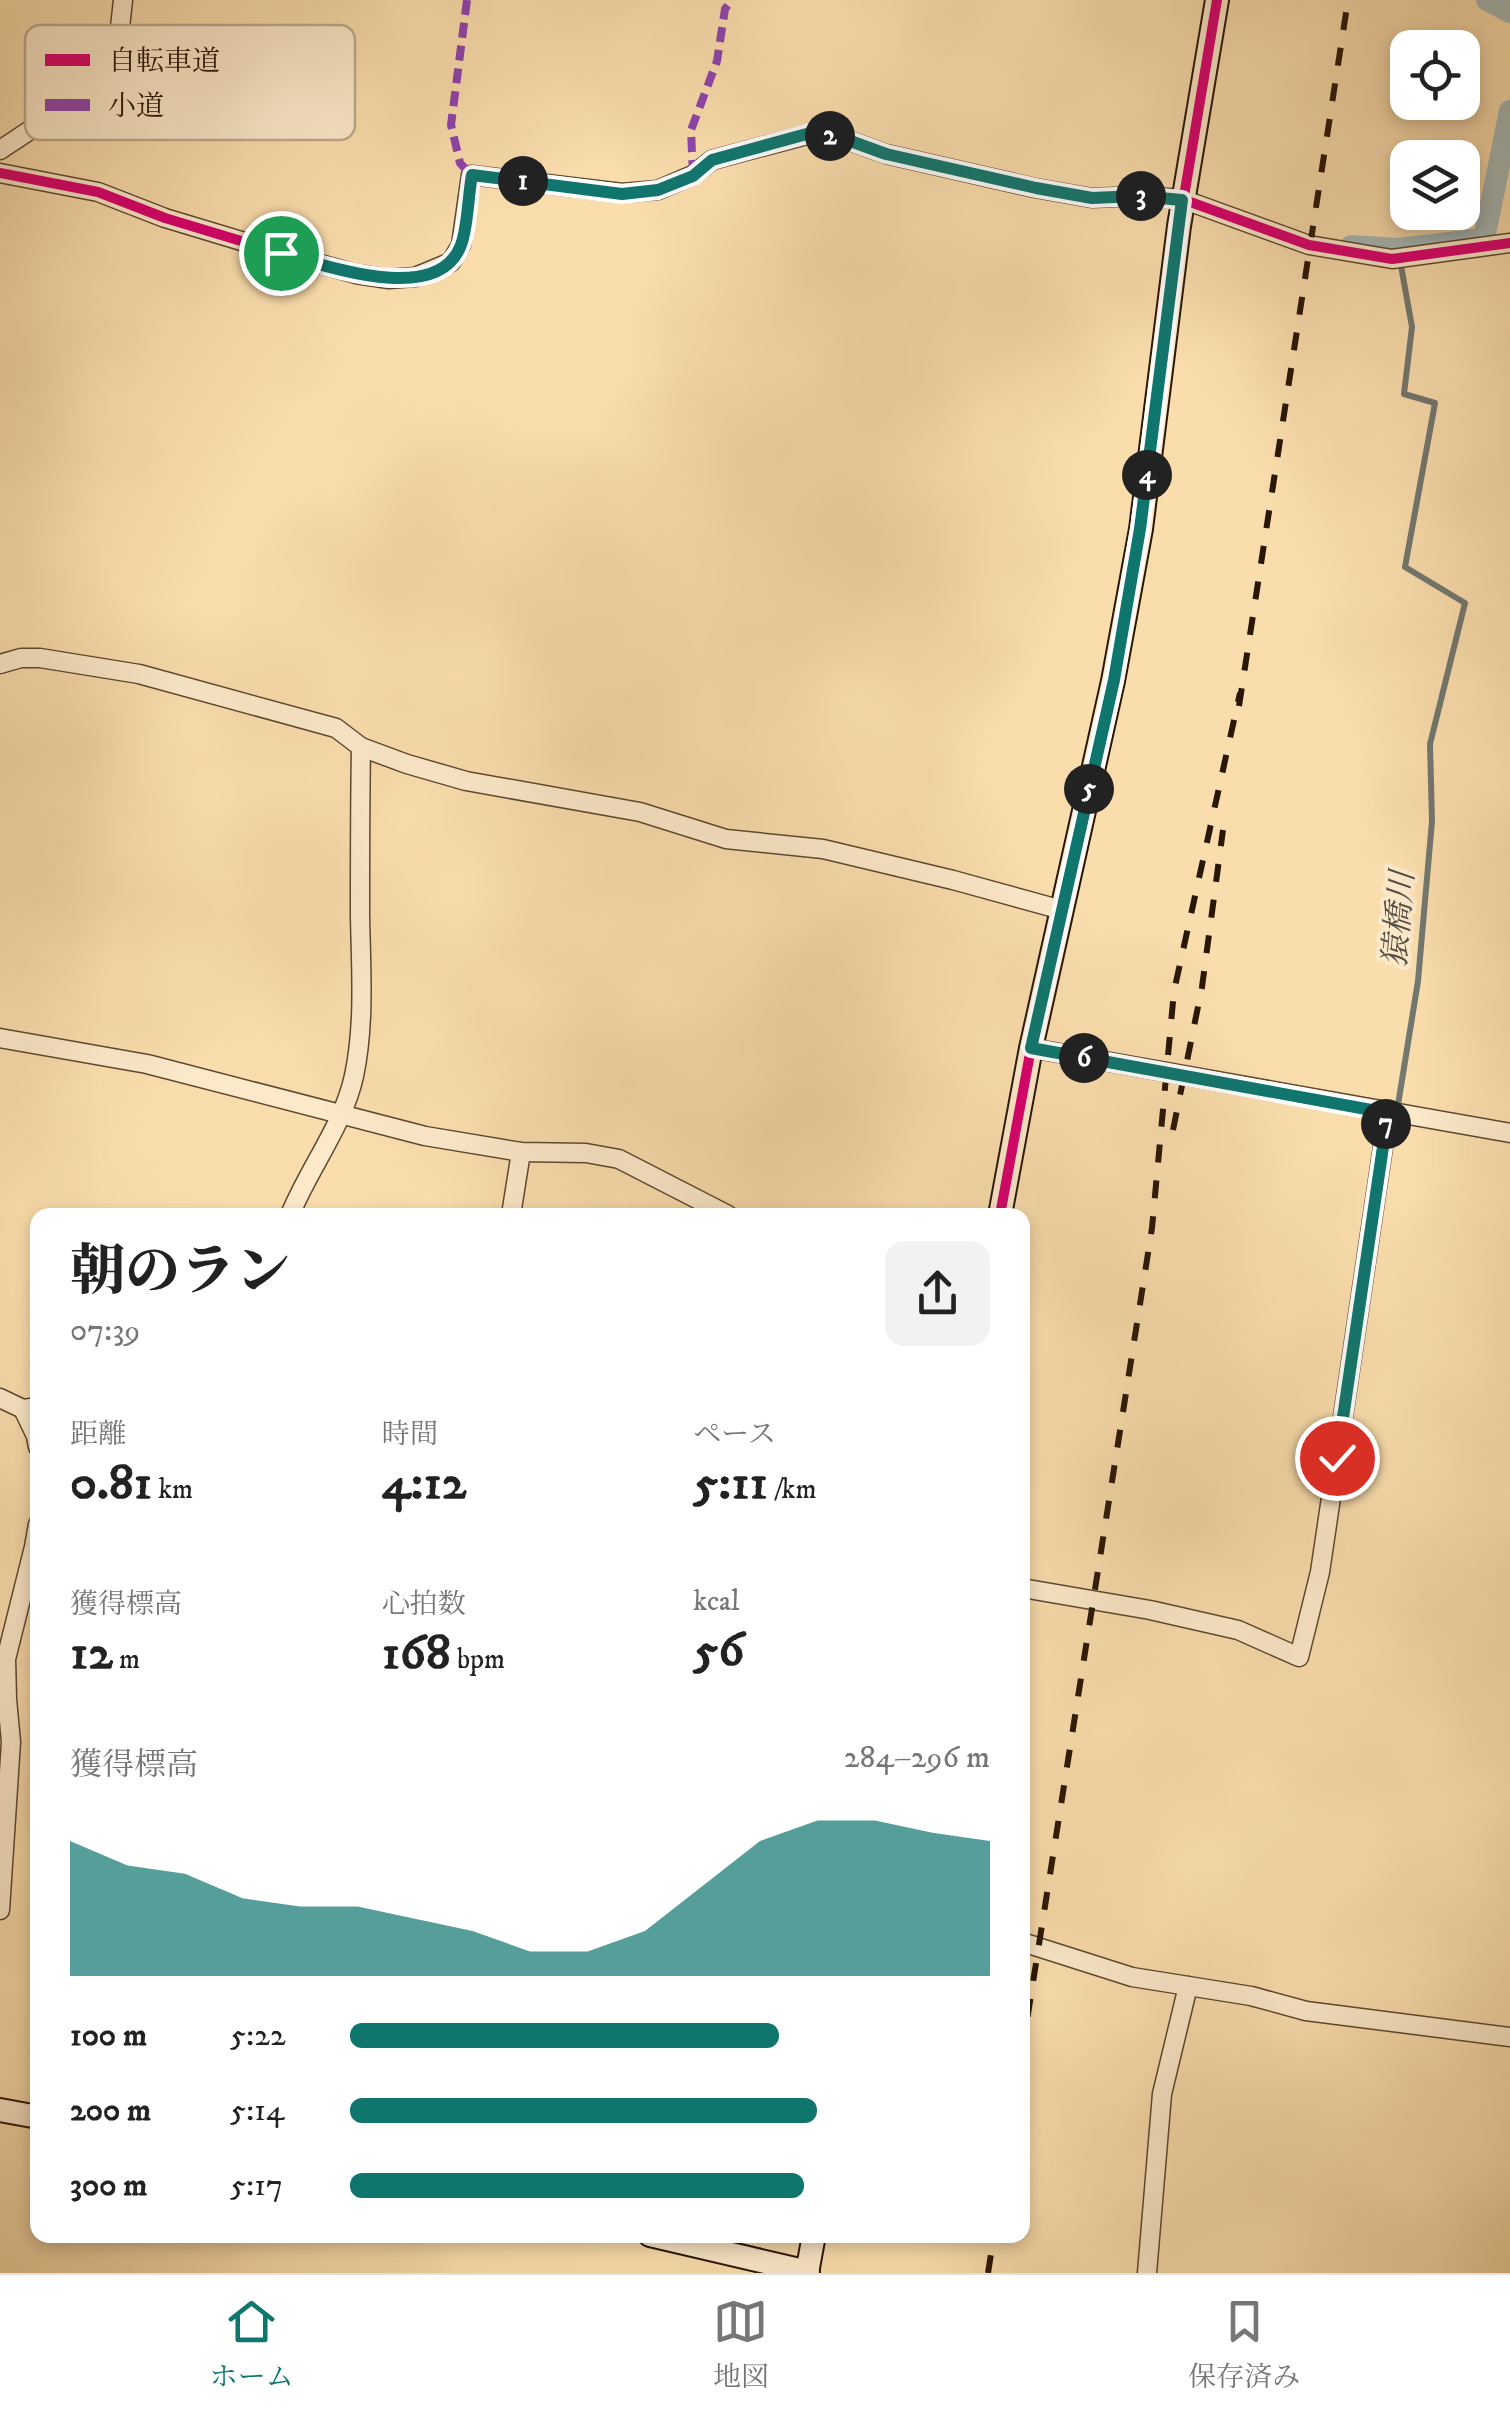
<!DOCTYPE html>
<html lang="ja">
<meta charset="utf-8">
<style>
body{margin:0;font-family:"IM FELL DW Pica","Noto Serif JP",serif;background:#f2f2f2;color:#222;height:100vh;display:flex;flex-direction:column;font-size:38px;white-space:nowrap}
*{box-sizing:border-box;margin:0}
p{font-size:32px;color:#767676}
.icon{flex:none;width:55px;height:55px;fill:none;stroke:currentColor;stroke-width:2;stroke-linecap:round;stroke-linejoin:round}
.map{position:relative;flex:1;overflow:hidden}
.details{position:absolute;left:30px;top:1208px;width:1000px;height:1035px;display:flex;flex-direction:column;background:#fff;border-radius:20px;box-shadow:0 5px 15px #0003}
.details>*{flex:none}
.fabs{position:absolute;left:1390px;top:30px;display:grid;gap:20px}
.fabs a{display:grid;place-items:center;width:90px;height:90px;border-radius:20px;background:#fff;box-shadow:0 5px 15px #0003;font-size:50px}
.pin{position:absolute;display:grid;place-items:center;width:85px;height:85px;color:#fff;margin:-42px;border:5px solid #fff;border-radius:50%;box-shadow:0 2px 10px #0007}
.km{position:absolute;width:50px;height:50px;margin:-25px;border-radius:50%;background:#222;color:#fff;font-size:28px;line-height:50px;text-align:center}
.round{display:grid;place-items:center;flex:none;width:105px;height:105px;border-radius:20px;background:#f2f2f2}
.summary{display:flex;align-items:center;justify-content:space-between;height:170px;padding:0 40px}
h1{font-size:55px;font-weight:800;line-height:75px}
.figures{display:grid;grid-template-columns:repeat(3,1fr);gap:15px;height:170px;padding:10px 40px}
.figures div{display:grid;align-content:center}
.figures b{font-size:50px;font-weight:800}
.figures small{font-size:28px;font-weight:400}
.figures p{font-size:28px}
.chart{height:280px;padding:20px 40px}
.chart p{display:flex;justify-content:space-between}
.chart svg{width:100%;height:180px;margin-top:10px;fill:#0f766e;opacity:.7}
ul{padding:0 40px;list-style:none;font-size:32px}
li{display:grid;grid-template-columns:160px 120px 1fr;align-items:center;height:75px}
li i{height:25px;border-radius:12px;background:#0f766e}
.dock{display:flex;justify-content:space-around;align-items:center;height:140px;border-top:2px solid #e0e0e0;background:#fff;font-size:28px;color:#767676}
.dock a{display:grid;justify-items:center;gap:5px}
.dock .active{color:#0f766e}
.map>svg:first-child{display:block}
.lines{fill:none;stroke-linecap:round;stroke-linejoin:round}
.stream{stroke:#737870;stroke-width:6}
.canal{stroke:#a5b8b7;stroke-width:22}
.street-casing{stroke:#5d4830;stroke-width:21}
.secondary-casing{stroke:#291706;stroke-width:26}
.street{stroke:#fce9ca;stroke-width:18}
.secondary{stroke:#fce9ca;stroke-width:22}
.rail{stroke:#291706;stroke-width:6;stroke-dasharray:18 18;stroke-linecap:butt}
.quiet{stroke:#8e44ad;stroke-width:8;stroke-dasharray:15 8;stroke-linecap:butt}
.cycleway-casing{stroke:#fce9ca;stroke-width:16}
.cycleway{stroke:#d6006c;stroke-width:10}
.route-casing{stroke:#fff;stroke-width:20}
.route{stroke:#0f766e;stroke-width:12}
.labels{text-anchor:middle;stroke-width:8;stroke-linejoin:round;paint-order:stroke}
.water-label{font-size:32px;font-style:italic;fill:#544f44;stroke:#fce9ca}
.key{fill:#fce9ca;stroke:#bdaa8f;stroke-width:2.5}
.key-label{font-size:28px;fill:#291706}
</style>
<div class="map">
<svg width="1510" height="2273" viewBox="0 0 1510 2273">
<rect width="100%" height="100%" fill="#faddad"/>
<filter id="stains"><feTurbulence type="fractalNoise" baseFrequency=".002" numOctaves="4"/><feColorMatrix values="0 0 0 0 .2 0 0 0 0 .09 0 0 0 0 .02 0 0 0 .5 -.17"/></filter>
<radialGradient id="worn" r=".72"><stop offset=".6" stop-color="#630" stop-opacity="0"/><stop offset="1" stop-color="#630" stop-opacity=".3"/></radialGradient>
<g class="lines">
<!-- stream -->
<path class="stream" d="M1397,1111L1418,981L1432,821L1430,744L1465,603L1405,567L1435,403L1404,394L1412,327L1398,249"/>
<!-- canal -->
<g class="canal">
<path d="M1487,0L1510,12"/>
<path d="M1351,246L1398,249L1484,239L1510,111"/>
</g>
<defs>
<g id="street">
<path d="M0,150L74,101L107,90L115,73L123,0"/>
<path d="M0,173L98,192L165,218L281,253L356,274L389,279L415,277L451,262L461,245L471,175L622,193L658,190L693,175L712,160L814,133L842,138L886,154L1035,188L1092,198L1139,196L1182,199L1309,245L1392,259L1510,243"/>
<path d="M0,664L21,658H40L139,674L336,728L361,747L407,764L466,781L640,812L726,839L823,849L953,880L1062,910"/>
<path d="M0,1038L147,1064L425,1136L521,1152L586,1153L619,1159L728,1215"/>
<path d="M1031,1048L1510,1133"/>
<path d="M290,1215C309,1168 343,1126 354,1076C365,1024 361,969 360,916C360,859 360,803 361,747"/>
<path d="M511,1215L521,1152"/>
<path d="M0,1398L23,1409L38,1407"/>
<path d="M23,1409L36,1436L38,1447"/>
<path d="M1022,1588L1150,1610L1238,1630L1299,1657L1320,1572L1388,1113"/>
<path d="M0,1910L11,1742L7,1699L6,1659L34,1547L38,1524"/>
<path d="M1022,1942L1132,1977L1251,1996L1306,2011L1510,2037"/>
<path d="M1147,2273L1162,2094L1188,1986"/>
</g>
<g id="secondary">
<path d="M1000,1215L1031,1048L1113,681L1141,529L1179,226L1217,0"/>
<path d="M0,2110L38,2117"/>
<path d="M650,2235L808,2272"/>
<path d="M807,2273L814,2235"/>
</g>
</defs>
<!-- street casing -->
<use href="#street" class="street-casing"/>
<!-- secondary casing -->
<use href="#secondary" class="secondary-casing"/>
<!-- street -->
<use href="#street" class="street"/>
<!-- secondary -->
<use href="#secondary" class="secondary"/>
<!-- rail -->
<g class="rail">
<path d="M1239,706L1348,0"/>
<path d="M1173,1130L1202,987L1223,830"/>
<path d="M1022,2052L1152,1228L1174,991L1240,693"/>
<path d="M988,2273L994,2235"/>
</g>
<!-- quiet -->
<g class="quiet">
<path d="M467,0L451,125L460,163L471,175"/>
<path d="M693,175L691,130L717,61L725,9L732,0"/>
</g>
<defs>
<g id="cycleway">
<path d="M0,173L98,192L165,218L281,253L356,274L389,279L415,277L451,262L461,245L471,175L622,193L658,190L693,175L712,160L814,133L842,138L886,154L1035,188L1092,198L1139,196L1182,199L1309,245L1392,259L1510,243"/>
<path d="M1000,1215L1031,1048L1113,681L1141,529L1179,226L1217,0"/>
</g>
</defs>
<!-- cycleway casing -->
<use href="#cycleway" class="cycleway-casing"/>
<!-- cycleway -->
<use href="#cycleway" class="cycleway"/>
</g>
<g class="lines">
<defs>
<path id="route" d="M281,253C324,265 438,307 461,245C468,226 468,196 472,175L622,194L658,190L693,176L712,160L814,132L842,138L886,154L1036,188L1092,198L1138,196L1182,200L1140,529L1114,680L1031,1048L1388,1113L1337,1458"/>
</defs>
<!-- route casing -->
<use href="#route" class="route-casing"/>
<!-- route -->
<use href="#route" class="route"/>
</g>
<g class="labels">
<!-- water labels -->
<g class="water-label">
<text transform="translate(1398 919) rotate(-85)" y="11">猿橋川</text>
</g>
</g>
<!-- legend -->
<rect x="25" y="25" width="330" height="115" rx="15" class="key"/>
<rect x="45" y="54" width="45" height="12" fill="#d6006c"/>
<rect x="45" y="99" width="45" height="12" fill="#8e44ad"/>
<g class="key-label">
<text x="108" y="70">自転車道</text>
<text x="108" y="115">小道</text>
</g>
<rect width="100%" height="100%" filter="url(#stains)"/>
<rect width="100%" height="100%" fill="url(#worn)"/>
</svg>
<div class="fabs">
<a><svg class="icon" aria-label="locate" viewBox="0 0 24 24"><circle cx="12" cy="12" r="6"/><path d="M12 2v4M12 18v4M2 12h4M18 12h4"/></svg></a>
<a><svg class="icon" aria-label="layers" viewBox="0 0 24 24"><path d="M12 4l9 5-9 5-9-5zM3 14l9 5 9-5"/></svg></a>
</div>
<div class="pin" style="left:281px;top:253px;background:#1e9e55"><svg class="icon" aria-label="arrive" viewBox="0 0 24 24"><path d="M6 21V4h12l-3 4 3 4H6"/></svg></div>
<div class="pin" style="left:1337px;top:1458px;background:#d93025"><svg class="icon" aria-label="check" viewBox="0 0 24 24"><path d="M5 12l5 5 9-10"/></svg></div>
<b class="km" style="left:523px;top:181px">1</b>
<b class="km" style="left:830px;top:136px">2</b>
<b class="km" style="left:1141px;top:196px">3</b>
<b class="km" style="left:1147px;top:475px">4</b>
<b class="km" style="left:1089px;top:789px">5</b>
<b class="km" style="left:1084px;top:1058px">6</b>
<b class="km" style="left:1386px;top:1124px">7</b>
<section class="details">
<div class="summary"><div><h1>朝のラン</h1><p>07:39</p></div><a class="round"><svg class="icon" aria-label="share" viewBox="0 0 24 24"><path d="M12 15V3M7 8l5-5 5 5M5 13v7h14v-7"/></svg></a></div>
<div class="figures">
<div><p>距離</p><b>0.81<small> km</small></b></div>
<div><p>時間</p><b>4:12</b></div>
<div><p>ペース</p><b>5:11<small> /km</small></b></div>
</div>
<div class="figures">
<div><p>獲得標高</p><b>12<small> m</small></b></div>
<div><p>心拍数</p><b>168<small> bpm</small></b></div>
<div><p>kcal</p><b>56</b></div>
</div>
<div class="chart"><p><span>獲得標高</span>284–296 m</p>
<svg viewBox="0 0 160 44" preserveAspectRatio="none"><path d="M0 44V11L10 17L20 19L30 25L40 27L50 27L60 30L70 33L80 38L90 38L100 33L110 22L120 11L130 6L140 6L150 9L160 11V44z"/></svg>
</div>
<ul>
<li><b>100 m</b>5:22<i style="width:67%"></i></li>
<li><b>200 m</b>5:14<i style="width:73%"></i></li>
<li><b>300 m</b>5:17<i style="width:71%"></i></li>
</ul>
</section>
</div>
<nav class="dock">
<a class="active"><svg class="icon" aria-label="home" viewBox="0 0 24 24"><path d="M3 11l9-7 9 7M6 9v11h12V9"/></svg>ホーム</a>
<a><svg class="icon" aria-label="map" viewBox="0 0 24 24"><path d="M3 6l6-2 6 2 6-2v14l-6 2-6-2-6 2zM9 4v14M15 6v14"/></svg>地図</a>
<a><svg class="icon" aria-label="saved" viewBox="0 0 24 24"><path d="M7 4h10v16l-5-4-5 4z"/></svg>保存済み</a>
</nav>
